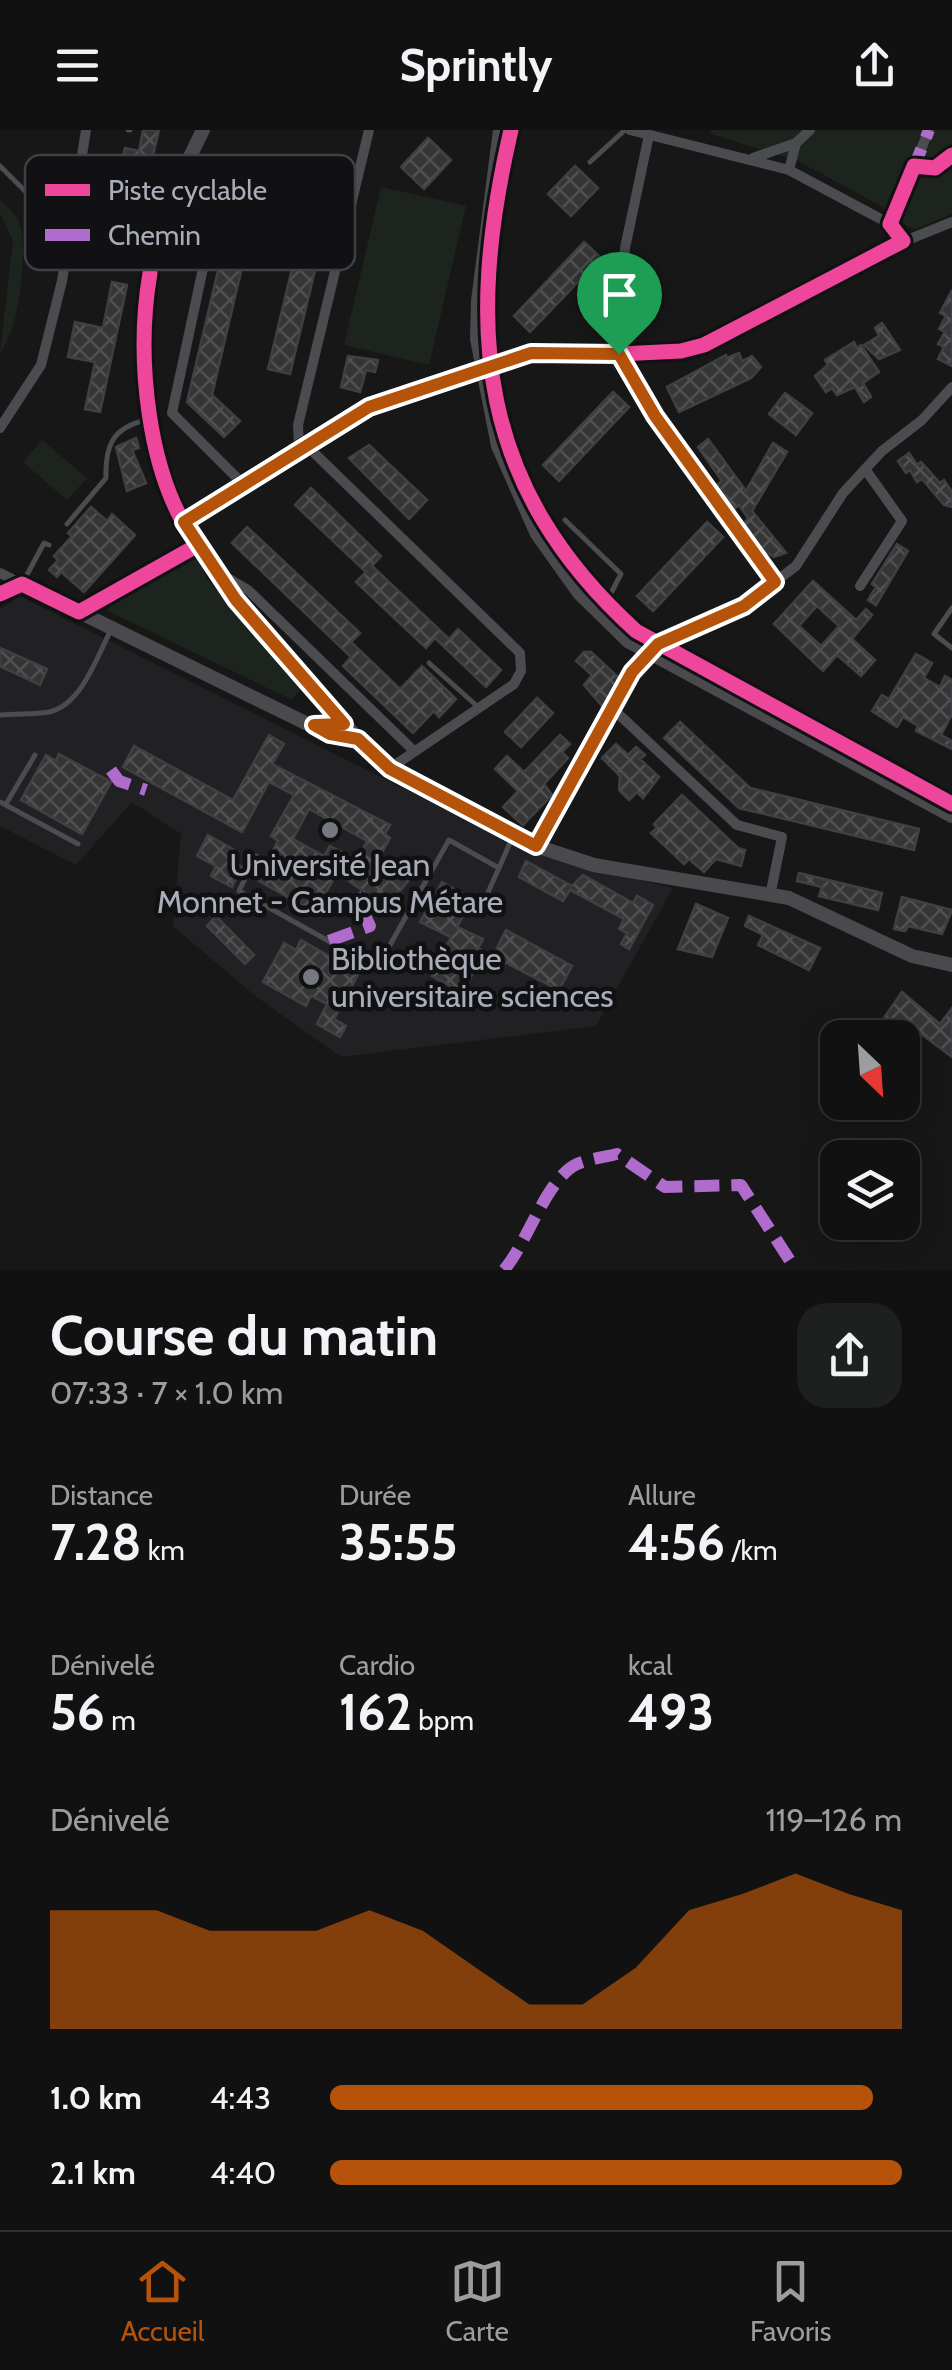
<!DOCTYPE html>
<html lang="fr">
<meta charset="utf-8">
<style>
body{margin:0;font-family:Cabin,sans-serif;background:#1e1f1f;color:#f1f3f6;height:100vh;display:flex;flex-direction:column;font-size:38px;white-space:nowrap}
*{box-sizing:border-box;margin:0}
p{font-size:32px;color:#9c9d9f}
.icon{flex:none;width:55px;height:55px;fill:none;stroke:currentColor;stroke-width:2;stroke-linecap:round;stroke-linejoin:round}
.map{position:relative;height:1140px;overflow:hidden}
.drawer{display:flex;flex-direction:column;background:#111;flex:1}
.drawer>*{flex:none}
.needle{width:65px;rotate:155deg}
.fabs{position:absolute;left:820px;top:890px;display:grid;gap:20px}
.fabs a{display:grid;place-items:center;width:100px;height:100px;border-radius:20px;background:#111;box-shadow:0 5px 25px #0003,0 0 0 2px #303131;font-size:50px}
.pin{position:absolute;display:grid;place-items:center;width:85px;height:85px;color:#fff;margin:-102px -42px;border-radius:50% 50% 50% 0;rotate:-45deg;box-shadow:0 0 10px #0007}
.pin .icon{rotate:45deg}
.round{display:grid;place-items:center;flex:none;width:105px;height:105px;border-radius:30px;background:#1e1f1f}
.overview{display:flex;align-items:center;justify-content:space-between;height:170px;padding:0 50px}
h1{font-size:55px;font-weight:700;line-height:75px}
.stats{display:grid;grid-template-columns:repeat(3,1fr);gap:15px;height:170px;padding:10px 50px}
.stats div{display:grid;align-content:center}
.stats b{font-size:50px;font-weight:700}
.stats small{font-size:28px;font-weight:400}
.stats p{font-size:28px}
.chart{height:280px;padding:20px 50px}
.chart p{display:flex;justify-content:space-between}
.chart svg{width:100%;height:180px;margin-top:10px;fill:#b45309;opacity:.7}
ul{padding:0 50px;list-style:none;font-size:32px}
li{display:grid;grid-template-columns:160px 120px 1fr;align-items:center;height:75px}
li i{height:25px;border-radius:12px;background:#b45309}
header{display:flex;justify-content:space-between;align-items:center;height:130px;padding:0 50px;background:#111;font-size:45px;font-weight:700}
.menu{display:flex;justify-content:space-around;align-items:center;height:140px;border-top:2px solid #303131;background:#111;font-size:28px;color:#9c9d9f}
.menu a{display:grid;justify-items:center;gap:5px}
.menu .current{color:#b45309}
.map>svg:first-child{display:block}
.built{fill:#212123}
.park{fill:#1d241e}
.building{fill:url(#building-cross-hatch);stroke:#3f4043;stroke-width:2.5;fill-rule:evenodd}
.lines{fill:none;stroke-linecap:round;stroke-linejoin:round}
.lane{stroke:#4b4c50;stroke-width:5}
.street{stroke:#4b4c50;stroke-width:10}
.secondary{stroke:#4a4a4e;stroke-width:14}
.quiet{stroke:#b06ccc;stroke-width:12;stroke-dasharray:25 12;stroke-linecap:butt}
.cycleway-casing{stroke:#111113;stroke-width:21}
.cycleway{stroke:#ed469a;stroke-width:15}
.route-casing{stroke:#fff;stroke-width:20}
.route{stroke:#b45309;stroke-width:12}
.poi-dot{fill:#757880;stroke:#111113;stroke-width:4}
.labels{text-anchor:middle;stroke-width:9;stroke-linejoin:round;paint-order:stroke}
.poi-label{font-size:32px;fill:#a8adb8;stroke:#111113}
.key{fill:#111113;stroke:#3e4045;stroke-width:2.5}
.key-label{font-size:28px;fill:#a8adb8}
</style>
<header><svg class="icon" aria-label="menu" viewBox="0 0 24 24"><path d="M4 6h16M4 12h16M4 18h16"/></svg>Sprintly<svg class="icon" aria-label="share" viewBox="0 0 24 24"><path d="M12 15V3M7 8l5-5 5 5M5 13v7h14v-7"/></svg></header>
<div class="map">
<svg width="952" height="1140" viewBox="0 0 952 1140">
<defs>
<pattern id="building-cross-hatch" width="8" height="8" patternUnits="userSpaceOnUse" patternTransform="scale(2.5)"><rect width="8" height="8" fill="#353536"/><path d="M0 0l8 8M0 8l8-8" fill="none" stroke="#4f5051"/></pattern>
</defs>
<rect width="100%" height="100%" fill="#171717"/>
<!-- built -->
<path class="built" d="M20,466L534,724L673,758L596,896L341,927L254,865L173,796L181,704L132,672L76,735L0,696V479Z"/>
<!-- park -->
<g class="park">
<path d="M711,0H952V84L916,99L908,97L881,76L798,31L711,4Z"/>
<path d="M381,57L466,76L429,235L344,215Z"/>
<path d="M0,71C9,77 17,85 20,96C28,121 19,203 0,222L13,111L0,83Z"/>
<path d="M42,310L87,348L67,370L23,332Z"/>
<path d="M197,428L208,450L302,557L292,570L108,481L107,476Z"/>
</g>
<!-- building -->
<g class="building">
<path d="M143,0H159L138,87L111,81L125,18L139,21Z"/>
<path d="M428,8L451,30L424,59L401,37Z"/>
<path d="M575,36L598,58L571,86L548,64Z"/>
<path d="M272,48L321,95L315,100L324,103L290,244L268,239L300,105L258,62Z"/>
<path d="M584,112L601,128L530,202L514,186Z"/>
<path d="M221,128L243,133L212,265L240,291L224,307L187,272Z"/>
<path d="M112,152L127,155L100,282L85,279L95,232L68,227L75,192L103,198Z"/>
<path d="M952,160V236L938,229L944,217L938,214L945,202L939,199L946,186L940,183Z"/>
<path d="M882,193L900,220L879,229L864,215L879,206L875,198Z"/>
<path d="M854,212L857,218L861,215L879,242L863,253L871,267L864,272L855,257L837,265L832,258L826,262L815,246L828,235L825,230Z"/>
<path d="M739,223L742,231L752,226L761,237L751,248L679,282L667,257L726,225L727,228Z"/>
<path d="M348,226L378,230L375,242L366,240L360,262L341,257Z"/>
<path d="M613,262L629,277L559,351L543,335Z"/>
<path d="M785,263L812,283L796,305L769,284Z"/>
<path d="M136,308L139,318L132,320L146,353L127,361L116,317Z"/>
<path d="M708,309L746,361L773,313L787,322L752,381L786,423L774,427L764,421L744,394L748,388L739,375L734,379L717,355L722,351L698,317Z"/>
<path d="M369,315L427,370L409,389L349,328Z"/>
<path d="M909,323L917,335L921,332L940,353L944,350L952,362V377L944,375L922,349L917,352L910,340L906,343L898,331Z"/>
<path d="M311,358L381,426L372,436L449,509L458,499L501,540L486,557L435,508L426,518L356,452L366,442L295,375Z"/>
<path d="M91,377L107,391L112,384L135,405L84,462L61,442L57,447L49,440L58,430L54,426L72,406L68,403Z"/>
<path d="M707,392L723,407L653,481L637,466Z"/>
<path d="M247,397L360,503L351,512L400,559L422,536L456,569L439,587L434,581L413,603L343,536L351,527L232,413Z"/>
<path d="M897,414L908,421L876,475L868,470L876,457L872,454Z"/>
<path d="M813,451L856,490L866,479L872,485L852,509L875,530L861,546L837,525L823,541L774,494ZM817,476L839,496L821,516L799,496Z"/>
<path d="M0,518L47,539L40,555L0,536Z"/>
<path d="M584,522H591L619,548L603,577L584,555L592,545L576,531Z"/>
<path d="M916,524L932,533L924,548L940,557L945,546L952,550V584L941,605L952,611V619L916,601L918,596L903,587L897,597L872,581L882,565L889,569Z"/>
<path d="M537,568L553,583L521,617L505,602Z"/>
<path d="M680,592L750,658L919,699L914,720L739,678L664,608Z"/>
<path d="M269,605L284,614L272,634L390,695L385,704L390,708L375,735H428L425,741L411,747L401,760L378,771L337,743L315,782L257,750L278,711L271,706L294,665L269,652L242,702L123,637L134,616L233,670ZM309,679L367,711L357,730L330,716L324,726L293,709Z"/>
<path d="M560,605L570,614L562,622L568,628L544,654L552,665L523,695L503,677L518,661L495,639L507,626L524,642Z"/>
<path d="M616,614L628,625L636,617L645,625L640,629L659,647L643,668L637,662L629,670L619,660L620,646L602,628Z"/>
<path d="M59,624L111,652L82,704L21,670L46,625L56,631Z"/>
<path d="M682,665L738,718L745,720L741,736L716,729L704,742L689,729L684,734L651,703L657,698L654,694Z"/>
<path d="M208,705L238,722L233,732L242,737L232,757L211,746L216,736L197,726Z"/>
<path d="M526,731L572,756L583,745L633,773L637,766L653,775L629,819L621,814L627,803L619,799L624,789L570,760L563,771L519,747Z"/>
<path d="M799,743L882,763L878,780L819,766L822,757L797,751Z"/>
<path d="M442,752L472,769L457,797L483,809L478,818L484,821L463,863L432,846L451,807L420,792Z"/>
<path d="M902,767L952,780L942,804L908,796L905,801L894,799Z"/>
<path d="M696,774L728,788L712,827L678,819Z"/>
<path d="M216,786L254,825L245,834L207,796Z"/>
<path d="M749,786L820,818L809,840L758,815L763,805L745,796Z"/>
<path d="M506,800L572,836L559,860L493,826Z"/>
<path d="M301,810L359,843L334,889L346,896L340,907L317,894L327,874L311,866L306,876L263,852L284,813L296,820Z"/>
<path d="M902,862L940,894L952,878V927L908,894L899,908H870Z"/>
</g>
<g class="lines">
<!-- lane -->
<g class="lane">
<path d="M128,0H130"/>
<path d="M590,32L625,0"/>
<path d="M0,36L46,82L65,120"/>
<path d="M565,390L621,444L610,465L596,477"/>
<path d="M67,394L106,348C105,316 112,298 146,290"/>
<path d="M22,454L44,413L49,415"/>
<path d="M952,478L934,504L952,518"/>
<path d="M429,533L477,576"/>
<path d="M0,585C16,583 34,585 49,582C82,575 97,526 111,500"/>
<path d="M0,672L78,714"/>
<path d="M6,674L35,625"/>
<path d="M256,726L239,761L377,838L449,710L499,738L512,708"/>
<path d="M485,769L499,738"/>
</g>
<!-- street -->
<g class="street">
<path d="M630,0L789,40L890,94L903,111"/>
<path d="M649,5L625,118L619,224L655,285L775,453"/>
<path d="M753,28L796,13L810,0"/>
<path d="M914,36L935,38L952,25"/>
<path d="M789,40L796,13"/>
<path d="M170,73L208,115L172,283L242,353"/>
<path d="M890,94L929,0"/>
<path d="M0,298L41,235L62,151L86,0"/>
<path d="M305,314L520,523L521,541L514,554L389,639"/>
<path d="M299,317L298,295L369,0"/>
<path d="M184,392L369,277L462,245L531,223L619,224L681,221L704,215L873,124L952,92"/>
<path d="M216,441L248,460L414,621"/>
<path d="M0,443L22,454"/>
<path d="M860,456L902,391L865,339"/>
<path d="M79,482L198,415"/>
<path d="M613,579L737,695L782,707L770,766"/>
<path d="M536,716L632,542L658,514L744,475L796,436L843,363L882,321L922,290L952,257"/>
</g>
<!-- secondary -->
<g class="secondary">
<path d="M203,0L158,92L148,124L145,261L158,324L189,404L236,471L344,594L389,639L536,716L594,735L789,768L912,826L952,835"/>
<path d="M500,0L478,171L477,209L498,316L537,404L579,463L628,511L952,686"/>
<path d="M151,142L159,127L170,77"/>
<path d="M0,464L22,454L330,605L358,609"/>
</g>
<!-- quiet -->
<g class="quiet">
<path d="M912,42L929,0"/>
<path d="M111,640L119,651L146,660"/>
<path d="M329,811L370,796L355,764"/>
<path d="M504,1140C528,1112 546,1049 577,1034C589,1029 605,1027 617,1024L665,1057L741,1055L796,1140"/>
</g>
<defs>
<g id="cycleway">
<path d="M511,0C465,199 477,357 636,501L952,674"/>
<path d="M184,392L369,277L531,223L619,224L681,221L704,215L903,111L890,94L914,36L935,38L952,25"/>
<path d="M0,464L22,454L79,482L198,415C146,347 136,225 150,143"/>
</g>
</defs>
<!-- cycleway casing -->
<use href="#cycleway" class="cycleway-casing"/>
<!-- cycleway -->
<use href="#cycleway" class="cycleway"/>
</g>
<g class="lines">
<defs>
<path id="route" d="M531,223L619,224L655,286L775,452L744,476L658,514L632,542L536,716L390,639L358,609L330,604L314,595L344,594L236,470L184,392L369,277Z"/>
</defs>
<!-- route casing -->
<use href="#route" class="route-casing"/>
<!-- route -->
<use href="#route" class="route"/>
</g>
<!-- markers -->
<g class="poi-dot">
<circle cx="330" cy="700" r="10"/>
<circle cx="311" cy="847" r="10"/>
</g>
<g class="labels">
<!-- poi labels -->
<g class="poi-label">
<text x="330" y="746">Université Jean<tspan x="330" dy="37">Monnet - Campus Métare</tspan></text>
<text x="331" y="840" text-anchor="start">Bibliothèque<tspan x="331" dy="37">universitaire sciences</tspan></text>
</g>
</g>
<!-- legend -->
<rect x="25" y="25" width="330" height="115" rx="15" class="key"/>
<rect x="45" y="54" width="45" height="12" fill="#ed469a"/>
<rect x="45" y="99" width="45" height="12" fill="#b06ccc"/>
<g class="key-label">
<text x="108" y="70">Piste cyclable</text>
<text x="108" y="115">Chemin</text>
</g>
</svg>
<div class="fabs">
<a><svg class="needle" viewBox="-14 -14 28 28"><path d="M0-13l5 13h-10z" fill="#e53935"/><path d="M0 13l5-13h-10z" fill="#9c9d9f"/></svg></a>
<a><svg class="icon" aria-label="layers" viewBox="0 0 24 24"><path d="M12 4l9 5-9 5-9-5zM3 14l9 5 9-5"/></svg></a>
</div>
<div class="pin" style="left:619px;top:224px;background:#1e9e55"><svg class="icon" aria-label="arrive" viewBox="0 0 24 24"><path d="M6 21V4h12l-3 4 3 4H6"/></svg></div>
</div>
<section class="drawer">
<div class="overview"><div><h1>Course du matin</h1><p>07:33 · 7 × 1.0 km</p></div><a class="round"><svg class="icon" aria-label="share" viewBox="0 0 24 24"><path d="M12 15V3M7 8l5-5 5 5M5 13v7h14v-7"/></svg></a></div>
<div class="stats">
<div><p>Distance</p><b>7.28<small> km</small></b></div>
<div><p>Durée</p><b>35:55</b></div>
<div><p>Allure</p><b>4:56<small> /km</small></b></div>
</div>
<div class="stats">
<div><p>Dénivelé</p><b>56<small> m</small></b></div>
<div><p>Cardio</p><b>162<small> bpm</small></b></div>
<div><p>kcal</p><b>493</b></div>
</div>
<div class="chart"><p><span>Dénivelé</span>119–126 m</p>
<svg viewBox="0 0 160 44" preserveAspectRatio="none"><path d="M0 44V15L10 15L20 15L30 20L40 20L50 20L60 15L70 20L80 29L90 38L100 38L110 29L120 15L130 11L140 6L150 11L160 15V44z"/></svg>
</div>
<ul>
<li><b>1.0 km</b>4:43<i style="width:95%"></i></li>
<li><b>2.1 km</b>4:40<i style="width:100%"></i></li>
</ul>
</section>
<nav class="menu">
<a class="current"><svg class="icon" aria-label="home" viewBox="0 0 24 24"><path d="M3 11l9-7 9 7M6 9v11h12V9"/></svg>Accueil</a>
<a><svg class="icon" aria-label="map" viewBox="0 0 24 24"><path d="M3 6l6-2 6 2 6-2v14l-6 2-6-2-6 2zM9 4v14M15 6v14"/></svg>Carte</a>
<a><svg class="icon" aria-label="saved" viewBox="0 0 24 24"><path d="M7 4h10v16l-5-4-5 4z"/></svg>Favoris</a>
</nav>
